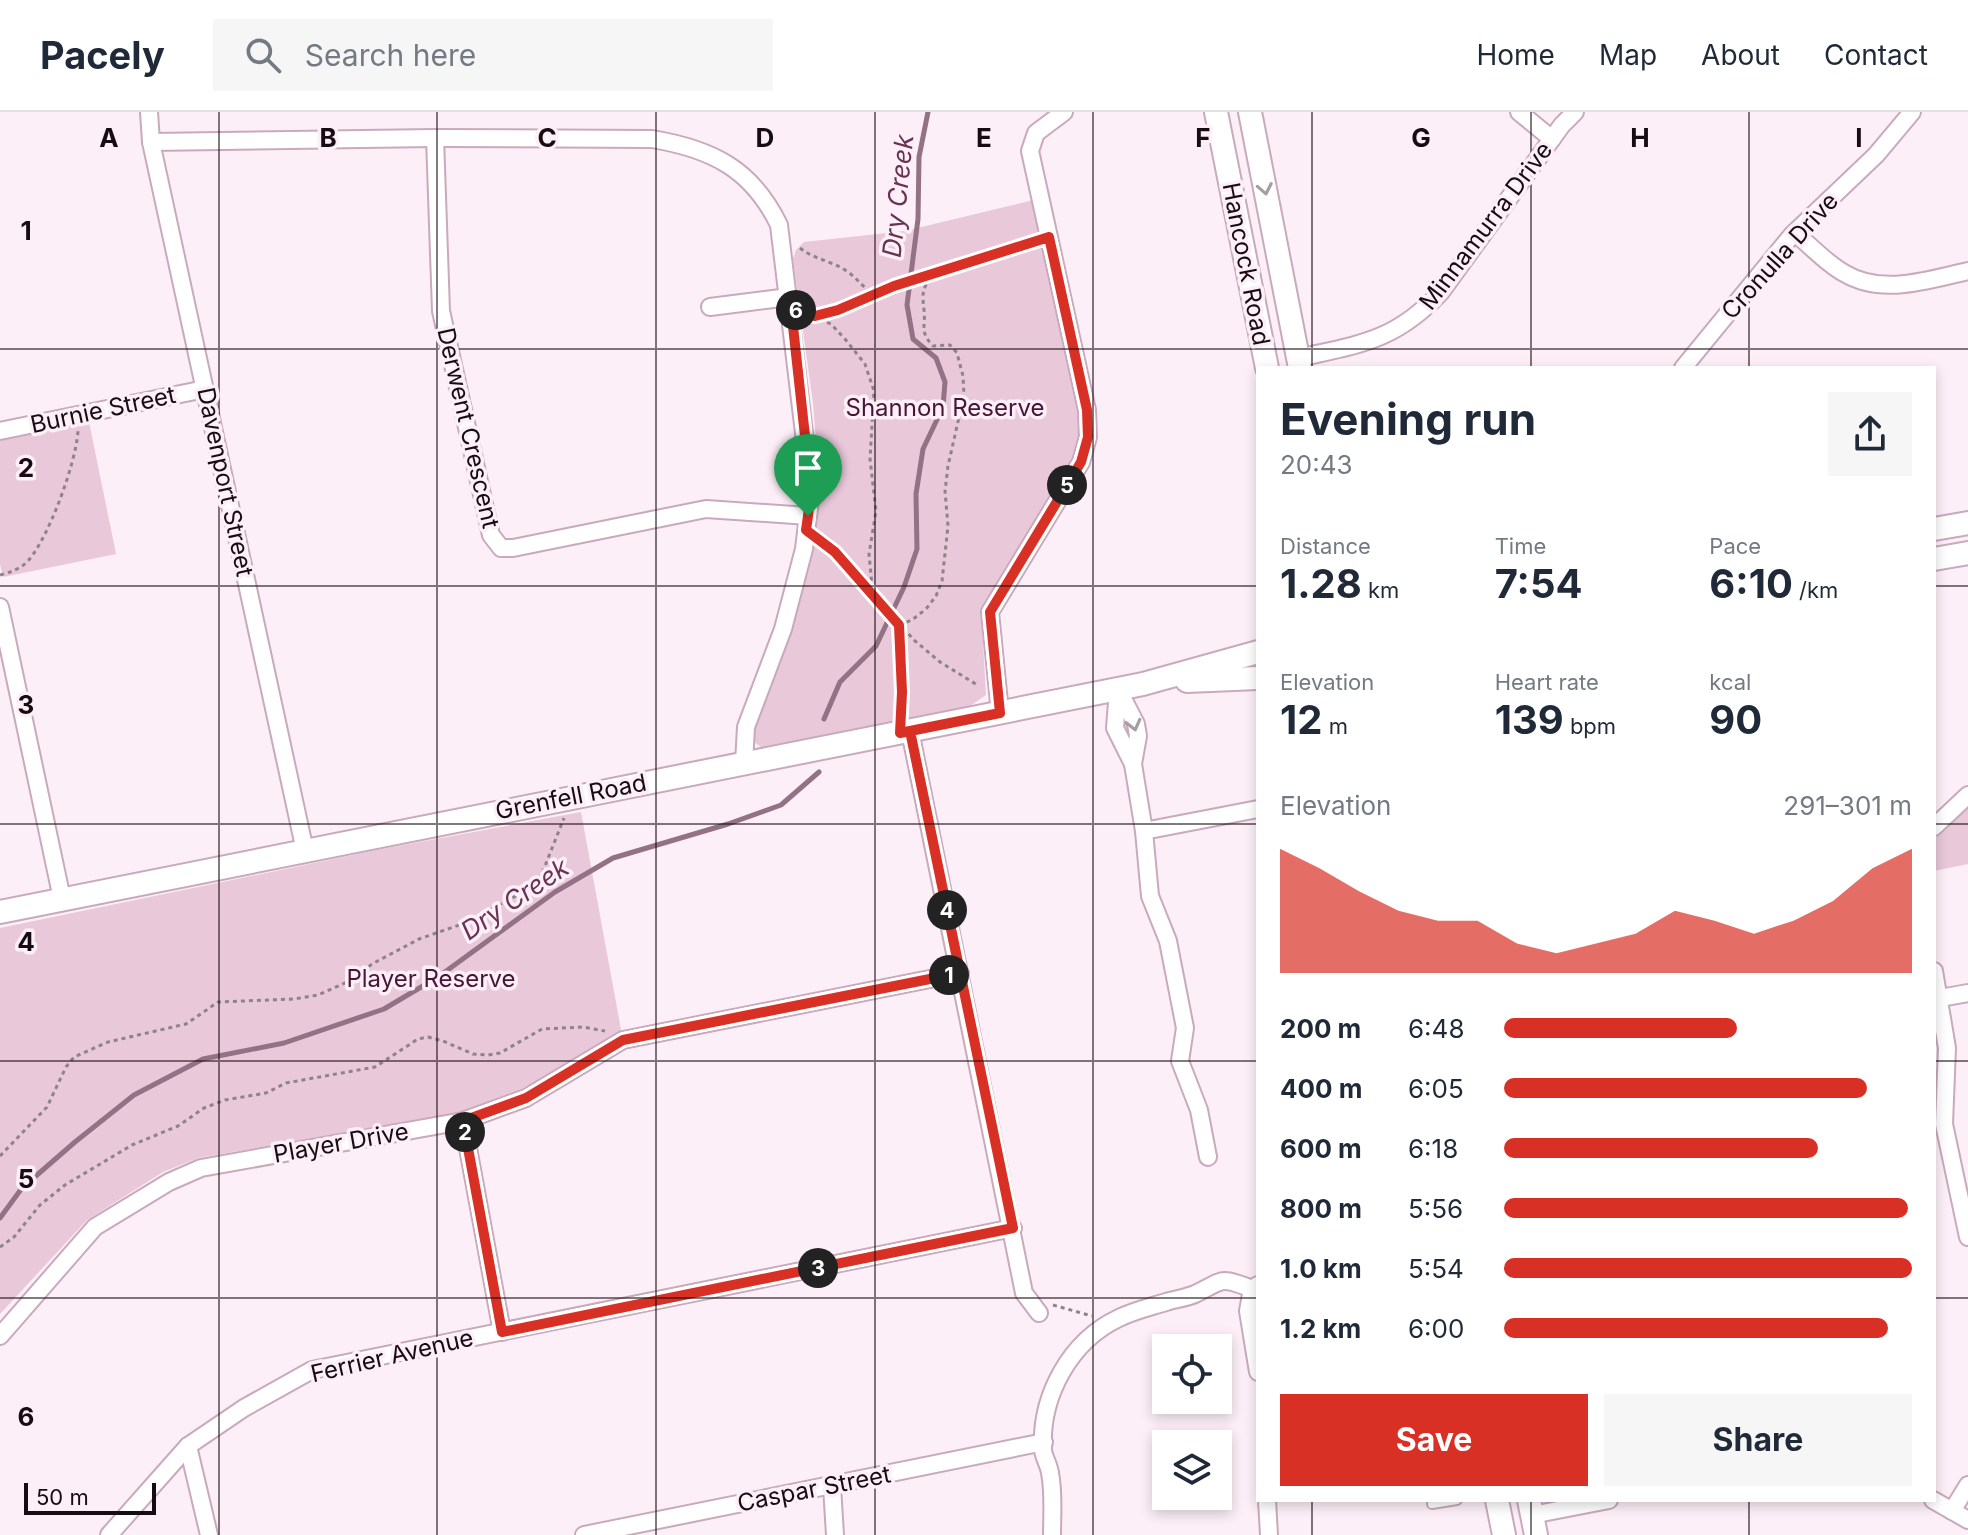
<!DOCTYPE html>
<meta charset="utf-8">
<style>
body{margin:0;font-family:Inter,sans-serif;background:#f6f6f7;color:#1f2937;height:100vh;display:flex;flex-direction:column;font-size:30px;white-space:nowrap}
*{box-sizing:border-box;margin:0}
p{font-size:26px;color:#747a83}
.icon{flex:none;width:44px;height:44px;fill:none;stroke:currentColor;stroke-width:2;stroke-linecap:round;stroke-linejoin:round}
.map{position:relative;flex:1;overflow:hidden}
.side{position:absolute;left:1256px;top:254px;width:680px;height:1136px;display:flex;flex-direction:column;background:#fff;border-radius:0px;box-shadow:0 4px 12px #0003}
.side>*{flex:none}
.tools{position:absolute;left:1152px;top:1222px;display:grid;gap:16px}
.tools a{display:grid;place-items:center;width:80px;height:80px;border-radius:0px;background:#fff;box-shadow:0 4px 12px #0003;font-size:40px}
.scale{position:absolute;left:24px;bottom:20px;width:132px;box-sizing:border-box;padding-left:8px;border:4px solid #170c13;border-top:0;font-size:22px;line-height:28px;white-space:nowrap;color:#170c13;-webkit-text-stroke:6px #fdeff7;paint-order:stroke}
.pin{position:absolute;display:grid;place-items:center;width:68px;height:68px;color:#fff;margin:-82px -34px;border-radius:50% 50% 50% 0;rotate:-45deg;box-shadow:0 0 8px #0007}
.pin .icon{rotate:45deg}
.km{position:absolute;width:40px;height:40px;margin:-20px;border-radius:50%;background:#222;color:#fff;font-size:22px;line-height:40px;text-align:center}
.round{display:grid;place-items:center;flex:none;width:84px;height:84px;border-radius:0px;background:#f6f6f7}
.summary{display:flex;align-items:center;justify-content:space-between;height:136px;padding:0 24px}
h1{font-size:44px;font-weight:700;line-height:60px}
.figures{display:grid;grid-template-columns:repeat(3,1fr);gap:12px;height:136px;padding:8px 24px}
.figures div{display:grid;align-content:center}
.figures b{font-size:40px;font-weight:700}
.figures small{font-size:22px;font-weight:400}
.figures p{font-size:22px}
.chart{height:224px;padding:16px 24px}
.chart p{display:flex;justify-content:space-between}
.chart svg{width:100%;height:144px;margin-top:8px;fill:#d93025;opacity:.7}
.cta{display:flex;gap:16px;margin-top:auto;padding:16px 24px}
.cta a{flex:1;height:92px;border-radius:0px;background:#d93025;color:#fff;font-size:32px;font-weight:700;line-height:92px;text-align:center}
.cta a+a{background:#f6f6f7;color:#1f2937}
ul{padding:0 24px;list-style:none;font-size:26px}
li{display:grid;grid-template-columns:128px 96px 1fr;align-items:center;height:60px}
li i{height:20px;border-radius:10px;background:#d93025}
header{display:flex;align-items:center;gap:48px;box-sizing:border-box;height:112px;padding:0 40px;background:#fff;border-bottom:2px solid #e0e1e3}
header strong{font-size:38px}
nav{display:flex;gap:44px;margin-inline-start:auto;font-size:28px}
.search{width:560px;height:72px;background:#f6f6f7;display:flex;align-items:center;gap:20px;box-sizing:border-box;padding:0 28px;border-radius:0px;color:#747a83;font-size:30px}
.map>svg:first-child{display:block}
.green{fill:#e8c8d9}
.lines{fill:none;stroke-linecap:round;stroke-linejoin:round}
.stream{stroke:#927284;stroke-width:5}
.lane-casing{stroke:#c9aabb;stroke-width:12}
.street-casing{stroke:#c9aabb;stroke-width:20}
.secondary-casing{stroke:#c9aabb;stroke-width:26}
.path{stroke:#8f838a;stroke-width:3;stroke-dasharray:4 4;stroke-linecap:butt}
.lane{stroke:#fff;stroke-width:8}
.street{stroke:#fff;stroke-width:16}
.secondary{stroke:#fff;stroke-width:22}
.oneway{stroke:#a29ea1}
.route-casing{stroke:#fff;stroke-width:16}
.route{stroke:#d93025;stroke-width:10}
.grid{fill:none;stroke:#170c13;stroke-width:2;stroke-opacity:0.55}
.labels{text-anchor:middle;stroke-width:7;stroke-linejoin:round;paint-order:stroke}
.street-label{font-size:24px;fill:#170c13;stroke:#fdeff7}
.park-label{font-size:24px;fill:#471535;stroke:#fdeff7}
.water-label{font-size:26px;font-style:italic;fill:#673253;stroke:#fdeff7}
.grid-label{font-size:26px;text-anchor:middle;font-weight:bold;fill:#170c13;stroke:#fdeff7;stroke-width:7;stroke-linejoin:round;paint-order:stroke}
</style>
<header>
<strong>Pacely</strong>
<div class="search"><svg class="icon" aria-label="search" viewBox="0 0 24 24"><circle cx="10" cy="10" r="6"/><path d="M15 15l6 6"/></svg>Search here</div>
<nav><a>Home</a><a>Map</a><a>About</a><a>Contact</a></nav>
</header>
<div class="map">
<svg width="1968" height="1423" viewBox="0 0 1968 1423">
<rect width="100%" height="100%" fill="#fdeff7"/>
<!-- green -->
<g class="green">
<path d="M1034,88L1080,299L1081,325L1074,348L981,497L986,583L970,594L766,636C757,634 754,631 751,623L811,437L820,379L813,291L793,147L796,138L804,130L905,119Z"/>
<path d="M89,310L116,442L3,465L0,452V328Z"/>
<path d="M1968,690V752L1934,759V722Z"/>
<path d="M581,700L622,923C569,952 519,983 462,1000L198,1046L163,1060L87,1108L0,1202V816L382,737Z"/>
</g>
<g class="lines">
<!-- stream -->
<g class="stream">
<path d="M824,607L840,570L876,534L904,475L917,437L916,382L923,337L943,295L945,270L936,246L913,227L907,193L918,107L919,45L928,0"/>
<path d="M0,1106L22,1076L75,1030L134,983L203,947L284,931L384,897L438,865L555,780L613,746L728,712L781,693L819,660"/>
</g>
<defs>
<path id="lane" d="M1432,1392L1457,1388"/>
<g id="street">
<path d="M149,0L151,30L305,739"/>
<path d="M1519,0L1552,27"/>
<path d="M435,26L441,199L491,423L501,436H513L706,397L808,404"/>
<path d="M151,30L435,26L652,27C712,37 752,57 779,113L811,379L804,437L783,517L746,615L744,651"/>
<path d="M1795,121C1811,134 1826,151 1844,161C1882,184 1928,168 1968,159"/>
<path d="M710,195L789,185"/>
<path d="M1298,246C1361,232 1395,229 1441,180L1562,13L1575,0"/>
<path d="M1683,256L1792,123L1876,43L1912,0"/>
<path d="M0,319L205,277"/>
<path d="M0,495L62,787"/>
<path d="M1118,577L1136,612L1138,624L1133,652L1144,719L1150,784L1168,829L1185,916L1180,949L1199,998L1208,1045"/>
<path d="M1118,577L1115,616L1133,652"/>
<path d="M1000,601L990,500L1081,350L1088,325L1087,298L1030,39L1036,21L1064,0"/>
<path d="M910,619L1024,1181L1039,1201"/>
<path d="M1934,715L1968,683"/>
<path d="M1144,719L1258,697"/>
<path d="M1934,859L1947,936L1944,1012L1968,1125"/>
<path d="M1940,886L1968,881"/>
<path d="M463,1009L502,1220"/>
<path d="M1252,1177L1248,1199L1258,1260"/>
<path d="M0,1224L95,1115L169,1070L201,1056L463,1009L526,986L623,928L960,861"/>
<path d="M188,1334L209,1423"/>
<path d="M832,1374L835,1423"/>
<path d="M1267,1388L1269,1423"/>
<path d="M1933,1388L1968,1408"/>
<path d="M1952,1399L1968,1373"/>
<path d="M1532,1403L1609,1388"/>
<path d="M109,1423L188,1334L244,1296L312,1258L1013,1116"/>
<path d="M584,1423L1044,1330"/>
<path d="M1052,1423C1052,1403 1054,1381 1050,1361C1049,1353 1044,1346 1043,1338C1040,1284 1070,1229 1119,1206C1133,1199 1150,1195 1166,1190C1175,1187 1186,1186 1195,1182C1224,1168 1219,1164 1252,1177L1258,1173"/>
</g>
<g id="secondary">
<path d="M1216,0L1267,256"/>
<path d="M1250,0L1300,256"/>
<path d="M1934,417L1968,411"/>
<path d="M1934,447L1968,441"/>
<path d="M1187,569L1258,566"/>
<path d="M0,800L1143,572L1258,540"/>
<path d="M1497,1388L1504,1423"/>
<path d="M1529,1388L1536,1423"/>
</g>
</defs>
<!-- lane casing -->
<use href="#lane" class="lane-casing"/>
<!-- street casing -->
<use href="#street" class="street-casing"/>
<!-- secondary casing -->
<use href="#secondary" class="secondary-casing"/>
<!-- path -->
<g class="path">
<path d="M800,136C815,148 833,149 848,160C858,167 863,176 874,182"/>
<path d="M805,201L831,212L845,227L865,252L874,279L870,347L876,399L869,442L873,484"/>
<path d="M815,204L838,198L894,174L1035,130"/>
<path d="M821,429L835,440L914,528L940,550L979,574"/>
<path d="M0,463C11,460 20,457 28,449C49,425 76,351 78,319"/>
<path d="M899,513L912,508L926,497L936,484L942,469L948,414L945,379L948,354L964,283L963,264L957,241L950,233L933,234C919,219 926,215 924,198C922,180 922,179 932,162"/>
<path d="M899,513L902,580L899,601"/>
<path d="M0,1044L47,995L66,955L74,945L108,930L186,912L218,890L294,887L318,883L354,867L372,852L419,827L465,811L527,778L541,764L564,706"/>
<path d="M0,1135L14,1125L40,1093L65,1073L132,1033L178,1014L204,996L225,988L266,981L286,971L375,955L418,927L428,925L443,929L473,942L488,943L500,941L542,917L583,915L605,919"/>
<path d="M1053,1193L1092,1204"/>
</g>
<!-- lane -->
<use href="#lane" class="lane"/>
<!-- street -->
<use href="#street" class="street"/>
<!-- secondary -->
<use href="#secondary" class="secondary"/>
</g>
<!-- one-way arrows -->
<defs><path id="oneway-chevron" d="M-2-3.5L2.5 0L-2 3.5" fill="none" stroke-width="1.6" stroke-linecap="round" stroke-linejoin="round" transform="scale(2)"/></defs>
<g class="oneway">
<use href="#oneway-chevron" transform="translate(1265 77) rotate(79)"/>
<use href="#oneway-chevron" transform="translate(1134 613) rotate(76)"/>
</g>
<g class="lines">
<defs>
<path id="route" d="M808,404L806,418L835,440L899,513L902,580L900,621L910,619L960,861L623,928L526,986L463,1009L502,1220L1013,1116C979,950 944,784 910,619L1000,601L990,500L1081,350L1088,325L1087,298L1049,125L894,174L838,198L815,204L791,196L811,379L808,404"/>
</defs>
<!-- route casing -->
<use href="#route" class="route-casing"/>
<!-- route -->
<use href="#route" class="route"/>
</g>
<!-- grid -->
<path class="grid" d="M219,0V1423M437,0V1423M656,0V1423M875,0V1423M1093,0V1423M1312,0V256M1531,0V256M1749,0V256M0,237H1968M0,474H1258M1934,474H1968M0,712H1258M1934,712H1968M0,949H1258M1934,949H1968M0,1186H1258M1934,1186H1968M1312,1388V1423M1531,1388V1423M1749,1388V1423"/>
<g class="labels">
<!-- street labels -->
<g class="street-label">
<text transform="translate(1486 114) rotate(-53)" y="8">Minnamurra Drive</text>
<text transform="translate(1780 144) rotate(-48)" y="8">Cronulla Drive</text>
<text transform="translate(1246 152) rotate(79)" y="8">Hancock Road</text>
<text transform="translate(103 298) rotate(-12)" y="8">Burnie Street</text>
<text transform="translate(468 316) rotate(77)" y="8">Derwent Crescent</text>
<text transform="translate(225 370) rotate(78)" y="8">Davenport Street</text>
<text transform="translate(571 685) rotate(-11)" y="8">Grenfell Road</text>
<text transform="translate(341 1031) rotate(-10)" y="8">Player Drive</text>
<text transform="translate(392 1244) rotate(-13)" y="8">Ferrier Avenue</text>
<text transform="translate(814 1377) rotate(-11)" y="8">Caspar Street</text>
</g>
<!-- park labels -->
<g class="park-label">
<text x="945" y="304">Shannon Reserve</text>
<text x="431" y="875">Player Reserve</text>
</g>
<!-- water labels -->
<g class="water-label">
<text transform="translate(898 84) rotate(-84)" y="9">Dry Creek</text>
<text transform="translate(515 787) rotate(-34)" y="9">Dry Creek</text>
</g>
</g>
<g class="grid-label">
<text x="109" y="35">A</text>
<text x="328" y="35">B</text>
<text x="547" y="35">C</text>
<text x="765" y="35">D</text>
<text x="984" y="35">E</text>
<text x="1203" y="35">F</text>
<text x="1421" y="35">G</text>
<text x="1640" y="35">H</text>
<text x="1859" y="35">I</text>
<text x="26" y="128">1</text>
<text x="26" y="365">2</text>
<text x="26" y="602">3</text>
<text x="26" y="839">4</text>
<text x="26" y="1076">5</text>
<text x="26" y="1314">6</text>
</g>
</svg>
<div class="tools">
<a><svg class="icon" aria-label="locate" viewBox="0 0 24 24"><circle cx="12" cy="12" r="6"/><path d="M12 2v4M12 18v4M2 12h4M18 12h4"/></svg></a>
<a><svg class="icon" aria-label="layers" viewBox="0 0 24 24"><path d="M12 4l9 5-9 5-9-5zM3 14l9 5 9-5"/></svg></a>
</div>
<div class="scale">50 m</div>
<div class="pin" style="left:808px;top:404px;background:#1e9e55"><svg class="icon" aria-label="arrive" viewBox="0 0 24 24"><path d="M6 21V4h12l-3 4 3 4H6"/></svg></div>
<b class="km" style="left:949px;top:863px">1</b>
<b class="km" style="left:465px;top:1020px">2</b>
<b class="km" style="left:818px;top:1156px">3</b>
<b class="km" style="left:947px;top:798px">4</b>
<b class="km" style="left:1067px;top:373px">5</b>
<b class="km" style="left:796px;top:198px">6</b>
<section class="side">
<div class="summary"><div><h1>Evening run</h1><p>20:43</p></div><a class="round"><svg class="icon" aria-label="share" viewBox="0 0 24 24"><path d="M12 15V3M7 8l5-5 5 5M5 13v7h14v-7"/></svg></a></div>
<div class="figures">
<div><p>Distance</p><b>1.28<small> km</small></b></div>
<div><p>Time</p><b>7:54</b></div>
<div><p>Pace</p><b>6:10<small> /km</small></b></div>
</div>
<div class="figures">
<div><p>Elevation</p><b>12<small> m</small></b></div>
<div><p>Heart rate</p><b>139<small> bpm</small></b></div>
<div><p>kcal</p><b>90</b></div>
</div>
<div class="chart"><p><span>Elevation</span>291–301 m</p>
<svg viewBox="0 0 160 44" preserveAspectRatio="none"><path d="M0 44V6L10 12L20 19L30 25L40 28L50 28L60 35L70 38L80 35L90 32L100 25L110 28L120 32L130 28L140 22L150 12L160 6V44z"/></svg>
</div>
<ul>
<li><b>200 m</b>6:48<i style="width:57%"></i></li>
<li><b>400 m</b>6:05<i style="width:89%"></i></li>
<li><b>600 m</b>6:18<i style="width:77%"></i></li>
<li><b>800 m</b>5:56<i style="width:99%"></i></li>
<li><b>1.0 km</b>5:54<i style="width:100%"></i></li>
<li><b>1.2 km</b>6:00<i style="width:94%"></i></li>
</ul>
<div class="cta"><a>Save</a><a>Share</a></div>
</section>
</div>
